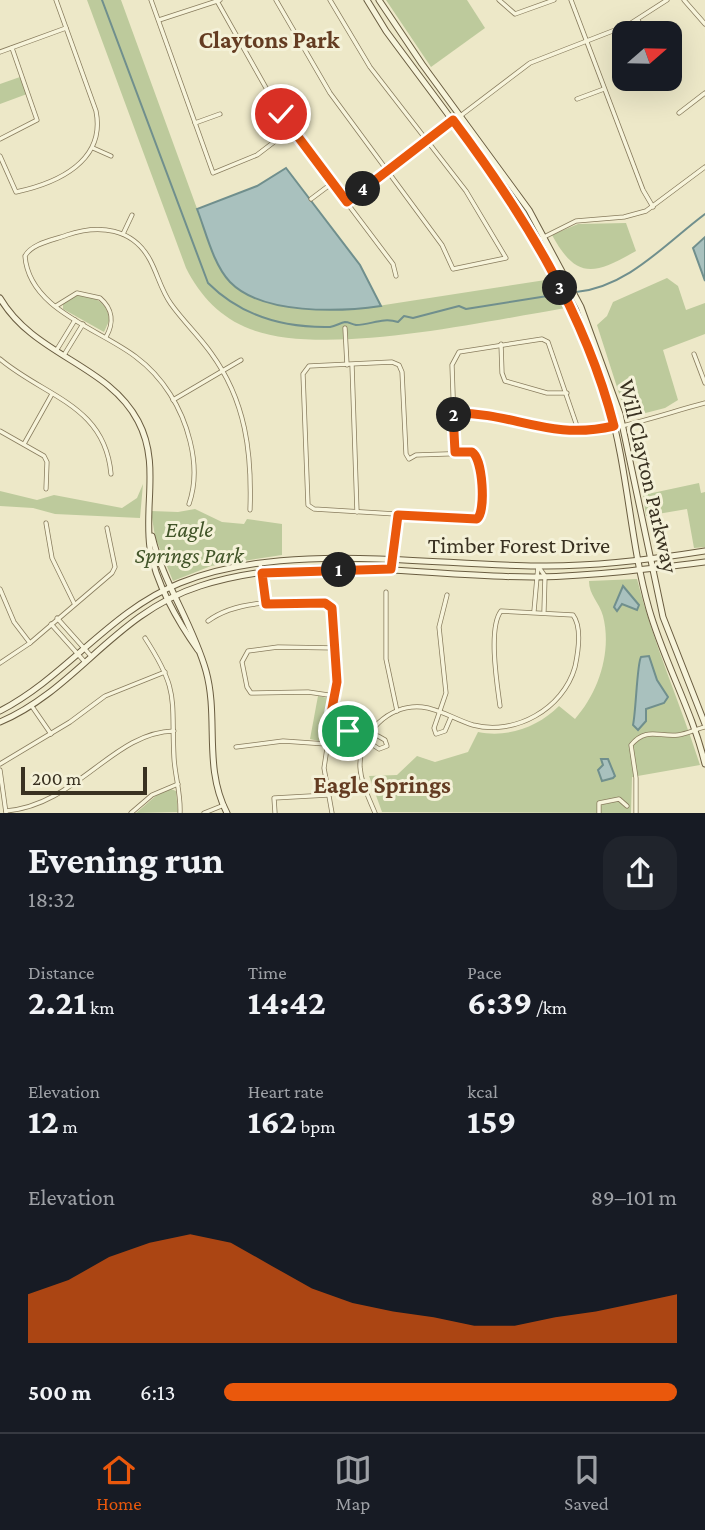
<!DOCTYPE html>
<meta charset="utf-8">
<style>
body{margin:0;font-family:"Crimson Pro",serif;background:#20242c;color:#f1f3f6;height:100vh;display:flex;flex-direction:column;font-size:26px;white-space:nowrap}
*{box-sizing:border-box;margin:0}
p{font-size:23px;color:#9ea1a6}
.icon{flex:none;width:38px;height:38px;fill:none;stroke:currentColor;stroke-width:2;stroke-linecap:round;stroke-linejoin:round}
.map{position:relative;height:813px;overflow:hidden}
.panel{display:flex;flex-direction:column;background:#171b24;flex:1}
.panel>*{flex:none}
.needle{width:46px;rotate:70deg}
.tools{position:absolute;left:612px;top:21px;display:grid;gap:14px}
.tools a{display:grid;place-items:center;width:70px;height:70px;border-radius:14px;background:#171b24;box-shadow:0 7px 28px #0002;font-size:35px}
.scale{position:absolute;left:21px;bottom:18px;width:126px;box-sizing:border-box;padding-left:7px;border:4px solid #393121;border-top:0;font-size:19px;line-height:24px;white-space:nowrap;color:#393121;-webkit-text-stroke:5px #f4f1d8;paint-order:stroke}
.pin{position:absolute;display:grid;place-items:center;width:60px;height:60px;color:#fff;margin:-30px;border:4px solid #fff;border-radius:50%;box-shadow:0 2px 7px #0007}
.km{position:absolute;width:35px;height:35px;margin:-18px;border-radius:50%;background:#222;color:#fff;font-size:19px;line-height:35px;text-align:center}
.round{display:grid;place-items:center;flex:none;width:74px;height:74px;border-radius:21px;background:#20242c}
.headline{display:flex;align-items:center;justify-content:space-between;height:119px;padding:0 28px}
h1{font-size:38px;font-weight:700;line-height:52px}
.figures{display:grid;grid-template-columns:repeat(3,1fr);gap:10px;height:119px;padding:7px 28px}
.figures div{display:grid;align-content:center}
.figures b{font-size:35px;font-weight:700}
.figures small{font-size:19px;font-weight:400}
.figures p{font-size:19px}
.chart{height:196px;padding:14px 28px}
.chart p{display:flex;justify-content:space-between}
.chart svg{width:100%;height:126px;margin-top:7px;fill:#ea580c;opacity:.7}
ul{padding:0 28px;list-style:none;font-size:23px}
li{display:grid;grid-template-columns:112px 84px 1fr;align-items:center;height:52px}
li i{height:18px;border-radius:9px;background:#ea580c}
.menu{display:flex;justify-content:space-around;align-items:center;height:98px;border-top:2px solid #363941;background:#171b24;font-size:19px;color:#9ea1a6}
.menu a{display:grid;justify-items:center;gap:4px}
.menu .selected{color:#ea580c}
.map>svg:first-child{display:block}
.green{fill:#bdca9c}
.water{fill:#a9c1be;stroke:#708f8d;stroke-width:2}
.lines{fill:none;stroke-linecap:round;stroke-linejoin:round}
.stream{stroke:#708f8d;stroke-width:2}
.street-casing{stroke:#887c5e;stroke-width:5}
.secondary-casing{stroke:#6a5d41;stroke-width:7}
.street{stroke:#f7f4db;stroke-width:3.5}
.secondary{stroke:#f7f4db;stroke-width:5}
.route-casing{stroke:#fff;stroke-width:14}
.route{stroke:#ea580c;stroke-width:9}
.labels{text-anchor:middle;stroke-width:6;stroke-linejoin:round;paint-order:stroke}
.street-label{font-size:23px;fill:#393121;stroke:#f4f1d8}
.park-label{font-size:23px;font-style:italic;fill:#415428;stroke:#f4f1d8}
.neighbourhood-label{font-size:24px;font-weight:bold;fill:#643c22;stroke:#f4f1d8}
</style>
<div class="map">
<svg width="705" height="813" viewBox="0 0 705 813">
<rect width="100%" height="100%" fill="#ede8c8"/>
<!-- green -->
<g class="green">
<path d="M87,0H121L211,247L230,282L352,310L552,279L566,308C486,321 324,358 250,329C221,318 200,296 186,268Z"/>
<path d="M386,0H467L485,28L431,67Z"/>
<path d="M20,77L27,94L0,104V84Z"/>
<path d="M626,223L636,251C595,274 577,281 552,235L578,224Z"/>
<path d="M667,278L678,286L686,310L705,303V334L663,350L678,400L665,408L630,417L626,415L597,325L607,316L613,302Z"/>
<path d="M78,295C96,297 108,302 109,321L104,332L63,309V302Z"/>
<path d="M699,483L701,493L705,492V547L694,548L687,509L646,516L643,495Z"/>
<path d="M143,484L140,518L55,514L33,508L0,506V491L37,500L54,495L122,508L137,498Z"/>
<path d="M195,509L222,522L244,524L247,519L282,524V555L211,566L173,581L155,537L151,511L178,512Z"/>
<path d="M637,579C653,643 680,702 700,765L632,777L631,813L382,812L369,776L397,775L417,756L435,762L468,752L478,732C508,738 538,727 559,706L575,719C599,692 612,651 603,616C599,602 589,595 589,581Z"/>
<path d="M318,696L328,698L332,702L324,737L319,741L310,739Z"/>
<path d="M171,789L176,791L178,812L136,813L158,794Z"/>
</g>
<!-- water -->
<g class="water">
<path d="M286,168L360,265L381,306C340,312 262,315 230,282C213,264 206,232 197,209L257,186Z"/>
<path d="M705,237V281L693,248Z"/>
<path d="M623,586L639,605L637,610L622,604L617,611L614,607Z"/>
<path d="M649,656L657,680L668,697L664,703L646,709V721L638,730L633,725C636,712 637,663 641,657Z"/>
<path d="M601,759H608L615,776L613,778L602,781L598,770L603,765Z"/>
</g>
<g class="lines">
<!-- stream -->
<g class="stream">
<path d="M102,0L208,283C241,316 283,328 330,327C336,326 340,323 345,322C349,322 351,324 356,325C371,325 382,317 398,322L404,316L413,318L459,306L466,309L560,294"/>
<path d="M576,292C628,287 666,243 705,214"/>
</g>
<defs>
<g id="street">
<path d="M151,0L213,173L257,155L291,129"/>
<path d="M276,0L330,93L442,245L453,269L506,258L466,191L370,67L330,0"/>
<path d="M499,0L515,14L554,0"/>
<path d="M571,0L643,190L653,207"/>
<path d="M684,0L705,24"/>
<path d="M217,1L283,118L393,264L396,276"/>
<path d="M159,20L220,0"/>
<path d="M638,20L645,33"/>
<path d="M0,52L66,28"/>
<path d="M577,99L604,89"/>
<path d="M679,113L705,93"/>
<path d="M195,123L220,114"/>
<path d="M0,139L37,120L12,48"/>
<path d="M93,148L111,156"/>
<path d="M0,156L16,192C58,183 106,161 96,111L56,0"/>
<path d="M311,199L331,184"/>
<path d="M347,202L530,63L628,25L667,0"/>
<path d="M123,234L132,215"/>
<path d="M536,241L576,221L624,217L646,211L705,167"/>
<path d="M56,306L77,293L100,298C113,309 114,323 106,337"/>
<path d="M345,328L347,365"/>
<path d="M501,344L502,373L505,381L547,393H567"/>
<path d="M56,351L75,320"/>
<path d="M694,354L705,383"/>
<path d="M64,355L83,324"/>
<path d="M0,359C45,397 105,405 111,474"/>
<path d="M392,362L399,365L402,372L406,454L409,459L416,455L475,453C483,464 487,509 477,519L314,509L308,505L303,374L309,366Z"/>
<path d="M352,365L357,512"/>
<path d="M173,400L241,360"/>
<path d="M454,413C490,412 521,427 556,431C605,437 658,415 705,403"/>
<path d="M0,431L44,456L47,462L46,489"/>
<path d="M24,444L52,394"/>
<path d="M455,452L452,365L459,352L542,339L548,342L579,432"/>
<path d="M189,504C196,484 195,461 190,441C182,408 163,377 136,357C100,329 29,310 25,256C32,243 54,240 67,235C99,224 133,228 150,260C158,275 161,290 171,304C183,321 199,336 211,353C246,401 252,453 250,510"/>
<path d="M46,523L52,558L74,603"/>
<path d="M260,564L266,604"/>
<path d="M538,566L545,576L544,611"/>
<path d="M391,569L398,515"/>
<path d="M0,589L14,622L30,643"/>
<path d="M386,592V659L397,711"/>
<path d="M447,595L439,627L446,693L434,728L436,734L445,731L451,717"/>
<path d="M534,611L538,566"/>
<path d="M57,618L91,656"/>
<path d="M208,621C239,598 288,602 325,603L332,608L337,682L324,768L332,813"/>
<path d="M51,624L84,661"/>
<path d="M145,638C180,692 171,698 174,758C175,776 181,794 180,813"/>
<path d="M0,663L30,643L112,573L115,567L107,528"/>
<path d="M335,696L308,692L251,693L247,687L242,662L248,651L278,647L336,648"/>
<path d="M31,705L51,734"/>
<path d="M329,725L358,735L379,749L387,746L385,740L378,736L331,717"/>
<path d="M236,747L283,741L326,744"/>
<path d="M0,764L70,722L105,696L165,672"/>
<path d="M0,770L6,813"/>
<path d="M6,811C77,805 113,732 174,731"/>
<path d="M131,813L152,795L178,784"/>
<path d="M204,813L224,805"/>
<path d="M275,813L274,798L328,795"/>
<path d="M375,813C369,798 361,783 360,767C359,733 389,704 422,707C440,709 456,720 473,725C515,736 563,709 575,667C578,653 582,627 573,615L501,611C488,628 497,684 500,706"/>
<path d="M599,813V803L619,799L627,806"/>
<path d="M636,813V778L631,745C646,727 658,737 678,735C687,734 696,729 705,727"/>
</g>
<g id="secondary">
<path d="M367,0L386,31C473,149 564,259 608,402C628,469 630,542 649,609C664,662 692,710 705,764"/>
<path d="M379,0L422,64L529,210L581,307L620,414L663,617L705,724"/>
<path d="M0,298C34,356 108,364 138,421C160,462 144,505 150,548C155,582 178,622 198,650"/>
<path d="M152,536C163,583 193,624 206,671C219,718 203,767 227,813"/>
<path d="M0,711C66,677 110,611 180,583C282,541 426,565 537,566C593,567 649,560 705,551"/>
<path d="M0,722C76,690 115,613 200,586C308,551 426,578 537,577C593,576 649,569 705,562"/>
</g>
</defs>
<!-- street casing -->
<use href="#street" class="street-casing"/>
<!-- secondary casing -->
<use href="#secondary" class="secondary-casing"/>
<!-- street -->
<use href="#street" class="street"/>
<!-- secondary -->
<use href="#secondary" class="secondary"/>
</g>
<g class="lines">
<defs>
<path id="route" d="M281,114L347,202L453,120C523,213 585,313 614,426C548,441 514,412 453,413L455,452H472C483,459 486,511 477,519L398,515L391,569L262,573L266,604L325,603L332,608L337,682L329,724L348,731"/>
</defs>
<!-- route casing -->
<use href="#route" class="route-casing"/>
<!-- route -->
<use href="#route" class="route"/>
</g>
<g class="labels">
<!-- street labels -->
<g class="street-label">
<text transform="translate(649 476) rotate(77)" y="8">Will Clayton Parkway</text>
<text x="519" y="553">Timber Forest Drive</text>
</g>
<!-- park labels -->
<g class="park-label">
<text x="189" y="537">Eagle<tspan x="189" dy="26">Springs Park</tspan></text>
</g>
<!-- neighbourhood labels -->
<g class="neighbourhood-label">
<text x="269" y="48">Claytons Park</text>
<text x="382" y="793">Eagle Springs</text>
</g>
</g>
</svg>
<div class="tools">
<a><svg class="needle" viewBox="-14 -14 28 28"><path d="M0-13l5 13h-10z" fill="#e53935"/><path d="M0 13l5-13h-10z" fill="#9ea1a6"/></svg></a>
</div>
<div class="scale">200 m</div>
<div class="pin" style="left:348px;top:731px;background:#1e9e55"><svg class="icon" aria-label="arrive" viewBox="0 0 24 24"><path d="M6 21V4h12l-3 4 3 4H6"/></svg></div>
<div class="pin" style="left:281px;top:114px;background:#d93025"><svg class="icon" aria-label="check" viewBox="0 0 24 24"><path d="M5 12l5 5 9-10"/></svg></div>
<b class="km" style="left:339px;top:570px">1</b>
<b class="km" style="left:454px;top:415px">2</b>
<b class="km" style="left:560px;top:288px">3</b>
<b class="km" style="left:363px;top:189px">4</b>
</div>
<section class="panel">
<div class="headline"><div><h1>Evening run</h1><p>18:32</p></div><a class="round"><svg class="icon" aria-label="share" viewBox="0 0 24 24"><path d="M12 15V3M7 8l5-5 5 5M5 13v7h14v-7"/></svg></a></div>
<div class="figures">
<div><p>Distance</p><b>2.21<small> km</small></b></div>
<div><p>Time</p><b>14:42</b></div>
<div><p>Pace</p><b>6:39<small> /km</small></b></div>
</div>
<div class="figures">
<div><p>Elevation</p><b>12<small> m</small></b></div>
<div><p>Heart rate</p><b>162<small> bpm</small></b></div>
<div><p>kcal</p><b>159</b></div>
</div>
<div class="chart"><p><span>Elevation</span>89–101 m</p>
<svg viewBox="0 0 160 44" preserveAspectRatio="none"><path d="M0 44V27L10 22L20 14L30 9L40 6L50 9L60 17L70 25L80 30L90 33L100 35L110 38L120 38L130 35L140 33L150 30L160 27V44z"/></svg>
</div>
<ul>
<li><b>500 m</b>6:13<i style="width:100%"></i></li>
</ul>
</section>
<nav class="menu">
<a class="selected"><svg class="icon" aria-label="home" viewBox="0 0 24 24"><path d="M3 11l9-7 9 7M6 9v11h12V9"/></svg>Home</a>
<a><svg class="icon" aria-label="map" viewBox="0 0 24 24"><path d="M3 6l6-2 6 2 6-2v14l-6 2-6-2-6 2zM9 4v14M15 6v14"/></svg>Map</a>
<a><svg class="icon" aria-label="saved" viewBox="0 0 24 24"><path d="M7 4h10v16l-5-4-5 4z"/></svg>Saved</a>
</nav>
